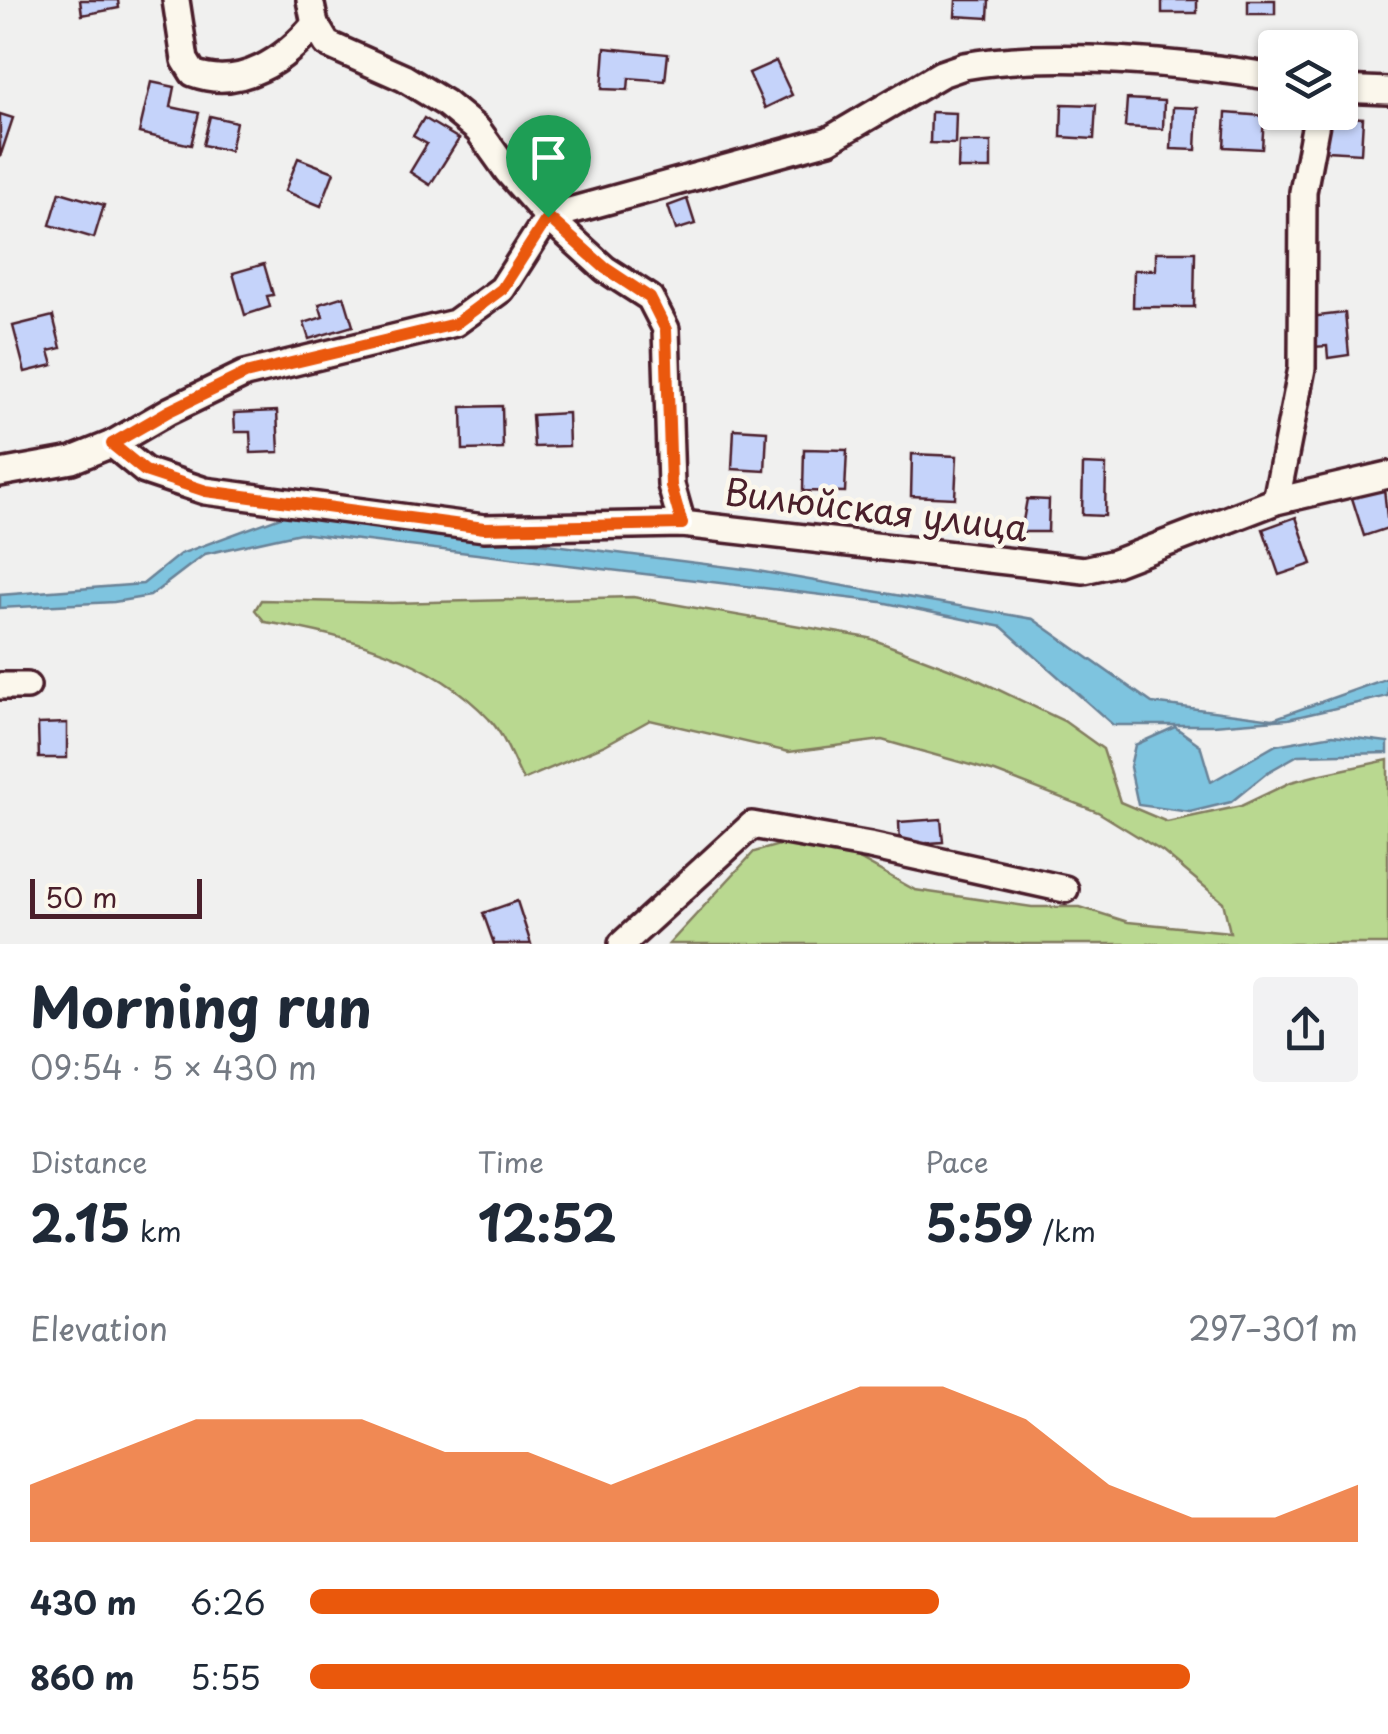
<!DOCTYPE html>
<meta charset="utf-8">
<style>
body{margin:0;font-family:"Playpen Sans",sans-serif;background:#f2f2f3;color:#1f2937;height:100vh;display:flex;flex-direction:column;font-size:38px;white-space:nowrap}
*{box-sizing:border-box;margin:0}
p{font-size:32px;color:#747a83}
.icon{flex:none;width:55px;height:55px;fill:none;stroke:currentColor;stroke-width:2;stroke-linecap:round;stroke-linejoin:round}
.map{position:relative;height:944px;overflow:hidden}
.side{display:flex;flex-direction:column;background:#fff;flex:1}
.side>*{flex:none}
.controls{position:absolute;left:1258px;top:30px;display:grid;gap:20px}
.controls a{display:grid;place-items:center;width:100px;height:100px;border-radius:10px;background:#fff;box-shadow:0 2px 8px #0004;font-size:50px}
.scale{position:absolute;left:30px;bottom:25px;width:172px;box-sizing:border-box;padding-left:10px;border:5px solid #4a1f2b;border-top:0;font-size:28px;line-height:35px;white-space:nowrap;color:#4a1f2b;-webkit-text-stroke:8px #fbf7ec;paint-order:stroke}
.pin{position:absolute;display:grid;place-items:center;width:85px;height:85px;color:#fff;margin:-102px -42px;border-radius:50% 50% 50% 0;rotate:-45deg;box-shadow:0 0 10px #0007}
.pin .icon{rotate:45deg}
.round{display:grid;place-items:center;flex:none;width:105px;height:105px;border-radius:10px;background:#f2f2f3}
.head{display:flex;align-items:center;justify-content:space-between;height:170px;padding:0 30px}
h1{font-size:55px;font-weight:700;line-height:75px}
.metrics{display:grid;grid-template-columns:repeat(3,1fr);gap:15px;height:170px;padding:10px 30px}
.metrics div{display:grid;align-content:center}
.metrics b{font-size:50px;font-weight:700}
.metrics small{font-size:28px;font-weight:400}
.metrics p{font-size:28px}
.chart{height:280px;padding:20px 30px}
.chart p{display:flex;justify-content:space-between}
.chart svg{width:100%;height:180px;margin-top:10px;fill:#ea580c;opacity:.7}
ul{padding:0 30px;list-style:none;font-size:32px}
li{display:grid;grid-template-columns:160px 120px 1fr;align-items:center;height:75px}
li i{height:25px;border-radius:12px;background:#ea580c}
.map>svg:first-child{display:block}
.green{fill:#b9d890;stroke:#827c5e;stroke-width:2.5}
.water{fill:#7ec4df;stroke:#698297;stroke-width:2.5}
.building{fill:#c5d3fa;stroke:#4a1f2b;stroke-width:2.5}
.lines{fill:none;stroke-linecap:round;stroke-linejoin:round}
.minor-casing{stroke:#4a1f2b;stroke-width:32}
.minor{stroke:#fbf7ec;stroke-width:25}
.route-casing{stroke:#fff;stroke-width:20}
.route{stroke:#ea580c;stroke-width:12}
.labels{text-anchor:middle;stroke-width:9;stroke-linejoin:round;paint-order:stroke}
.street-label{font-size:35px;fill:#4a1f2b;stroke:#fbf7ec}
</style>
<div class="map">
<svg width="1388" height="944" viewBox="0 0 1388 944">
<rect width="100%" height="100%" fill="#f0f0ef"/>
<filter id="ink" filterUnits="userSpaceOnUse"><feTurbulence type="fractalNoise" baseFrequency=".01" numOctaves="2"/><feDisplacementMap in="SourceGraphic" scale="20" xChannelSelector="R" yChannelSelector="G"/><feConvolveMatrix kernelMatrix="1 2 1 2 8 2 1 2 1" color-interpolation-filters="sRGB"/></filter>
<g filter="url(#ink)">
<!-- green -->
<path class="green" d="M633,597L869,638L972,677L1064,721L1103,749L1120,802L1167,822L1241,806L1291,782L1322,774L1388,760V944H669L754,852L797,840L834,845L915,890L1032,907H1080L1128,922L1230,932L1223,902L1163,852L1098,812L995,772L882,740L789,752L650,720L605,745L523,780C513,761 504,734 489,719C431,657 345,635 265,622L255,610L261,600L392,603Z"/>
<!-- water -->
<g class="water">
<path d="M294,512L752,570L1033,619L1152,703L1273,719L1388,678V696L1288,719L1213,725H1113L1002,627L881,602L300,533L205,554L150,596L114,602L0,608V595L143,584L180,554Z"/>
<path d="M1175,727L1200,745L1211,782L1276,745L1333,735L1388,742V753L1298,755L1268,772L1231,802L1190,812L1138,805L1130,767L1135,745Z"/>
</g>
<!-- building -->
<g class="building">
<path d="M80,0H118L119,8L82,15Z"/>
<path d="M956,0H989L988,18L955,16Z"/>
<rect x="1162" y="0" width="35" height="13"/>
<rect x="1248" y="0" width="27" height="14"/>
<path d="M605,48L668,54L665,81L629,78L628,90L602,89Z"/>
<path d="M776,61L792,95L765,108L749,73Z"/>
<path d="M151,82L175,87L171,107L199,113L191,145L139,133Z"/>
<path d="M1127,99L1164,101L1163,129L1125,127Z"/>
<path d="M1062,104L1096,105L1094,139L1061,137Z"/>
<path d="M1173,107L1198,108L1196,150L1171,149Z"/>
<path d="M931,112L956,113L955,144L930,143Z"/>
<path d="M1226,113L1264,116L1262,149L1224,147Z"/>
<path d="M0,114L13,118L0,157Z"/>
<path d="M210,116L236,122L230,151L203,145Z"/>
<path d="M1328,116L1363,118L1361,153L1326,151Z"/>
<path d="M424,118L459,139L430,185L410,172L427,144L413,136Z"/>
<path d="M959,142H991V169H958Z"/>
<path d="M298,158L334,172L321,206L285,191Z"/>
<path d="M60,192L104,205L94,238L50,225Z"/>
<path d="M687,199L695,224L676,230L668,206Z"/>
<path d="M1156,252H1195L1194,307H1133L1134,270H1156Z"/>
<path d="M264,264L273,295L267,296L270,307L245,315L233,273Z"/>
<path d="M344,296L353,326L309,339L304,323L323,317L319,304Z"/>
<path d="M1345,313L1349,355L1328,358L1327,346L1313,347L1309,317Z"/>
<path d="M53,316L61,348L49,351L53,365L25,372L13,326Z"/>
<path d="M502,406L503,449L463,450L462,407Z"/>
<path d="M277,411L279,452L251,453L250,432H235L234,413Z"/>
<path d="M568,413L569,446L534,447L532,415Z"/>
<path d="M734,429L767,431L765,471L732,469Z"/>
<path d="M804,449L847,450L845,492L803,491Z"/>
<path d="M912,454L957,456L955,498L911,496Z"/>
<path d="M1083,464L1106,465L1105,516L1082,515Z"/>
<path d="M1384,488L1388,528L1364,536L1352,498Z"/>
<path d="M1027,499L1049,500L1048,532H1021Z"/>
<path d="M1296,517L1312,564L1279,575L1263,529Z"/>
<path d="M67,723V758H39L38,724Z"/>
<path d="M941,819L943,842L900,845L899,822Z"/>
<path d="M517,901L531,944H494L483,913Z"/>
</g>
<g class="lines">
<defs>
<g id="minor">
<path d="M176,0L185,60L193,73C241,91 286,59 315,24"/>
<path d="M310,0L315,24L327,44L404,78L445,103L478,130L508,172L548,217L605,269L650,298L666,329L671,485L682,524"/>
<path d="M1340,89L1388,91"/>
<path d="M112,444L169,411L245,374L455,323L502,289L548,217L829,140L941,74L964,66C1052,50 1186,63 1275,77"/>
<path d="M0,473L72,460L112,444L145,471L205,491L484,528L682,524L1084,570L1115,563L1276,501L1388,475"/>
<path d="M1276,501L1302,368L1303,192L1318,112"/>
<path d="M0,686H27"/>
<path d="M622,944L752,825L870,846L1065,889"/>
</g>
</defs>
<!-- minor casing -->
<use href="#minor" class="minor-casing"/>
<!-- minor -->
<use href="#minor" class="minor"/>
</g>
</g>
<g class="lines" filter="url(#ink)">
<defs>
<path id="route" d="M548,217L605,268L650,298L666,330L671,486L682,524L484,528L206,491L145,471L112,444L169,411L245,374L455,324L502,289Z"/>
</defs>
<!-- route casing -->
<use href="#route" class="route-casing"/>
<!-- route -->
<use href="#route" class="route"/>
</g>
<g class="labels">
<!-- street labels -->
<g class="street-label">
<text transform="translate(876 511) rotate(7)" y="12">Вилюйская улица</text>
</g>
</g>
</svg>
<div class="controls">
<a><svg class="icon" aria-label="layers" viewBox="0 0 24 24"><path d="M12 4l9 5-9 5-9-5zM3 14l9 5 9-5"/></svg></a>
</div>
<div class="scale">50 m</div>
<div class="pin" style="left:548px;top:217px;background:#1e9e55"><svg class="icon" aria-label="arrive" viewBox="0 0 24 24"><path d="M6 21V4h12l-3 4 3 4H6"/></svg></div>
</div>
<section class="side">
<div class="head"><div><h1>Morning run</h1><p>09:54 · 5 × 430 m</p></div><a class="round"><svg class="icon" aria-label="share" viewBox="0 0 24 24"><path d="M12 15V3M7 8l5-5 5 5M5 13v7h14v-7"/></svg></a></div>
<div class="metrics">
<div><p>Distance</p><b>2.15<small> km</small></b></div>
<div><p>Time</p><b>12:52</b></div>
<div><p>Pace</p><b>5:59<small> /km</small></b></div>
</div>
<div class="chart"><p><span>Elevation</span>297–301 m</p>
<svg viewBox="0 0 160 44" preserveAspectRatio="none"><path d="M0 44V30L10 22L20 14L30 14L40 14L50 22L60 22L70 30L80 22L90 14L100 6L110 6L120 14L130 30L140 38L150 38L160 30V44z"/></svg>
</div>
<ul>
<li><b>430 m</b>6:26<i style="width:60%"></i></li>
<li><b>860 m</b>5:55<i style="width:84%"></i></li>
</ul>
</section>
